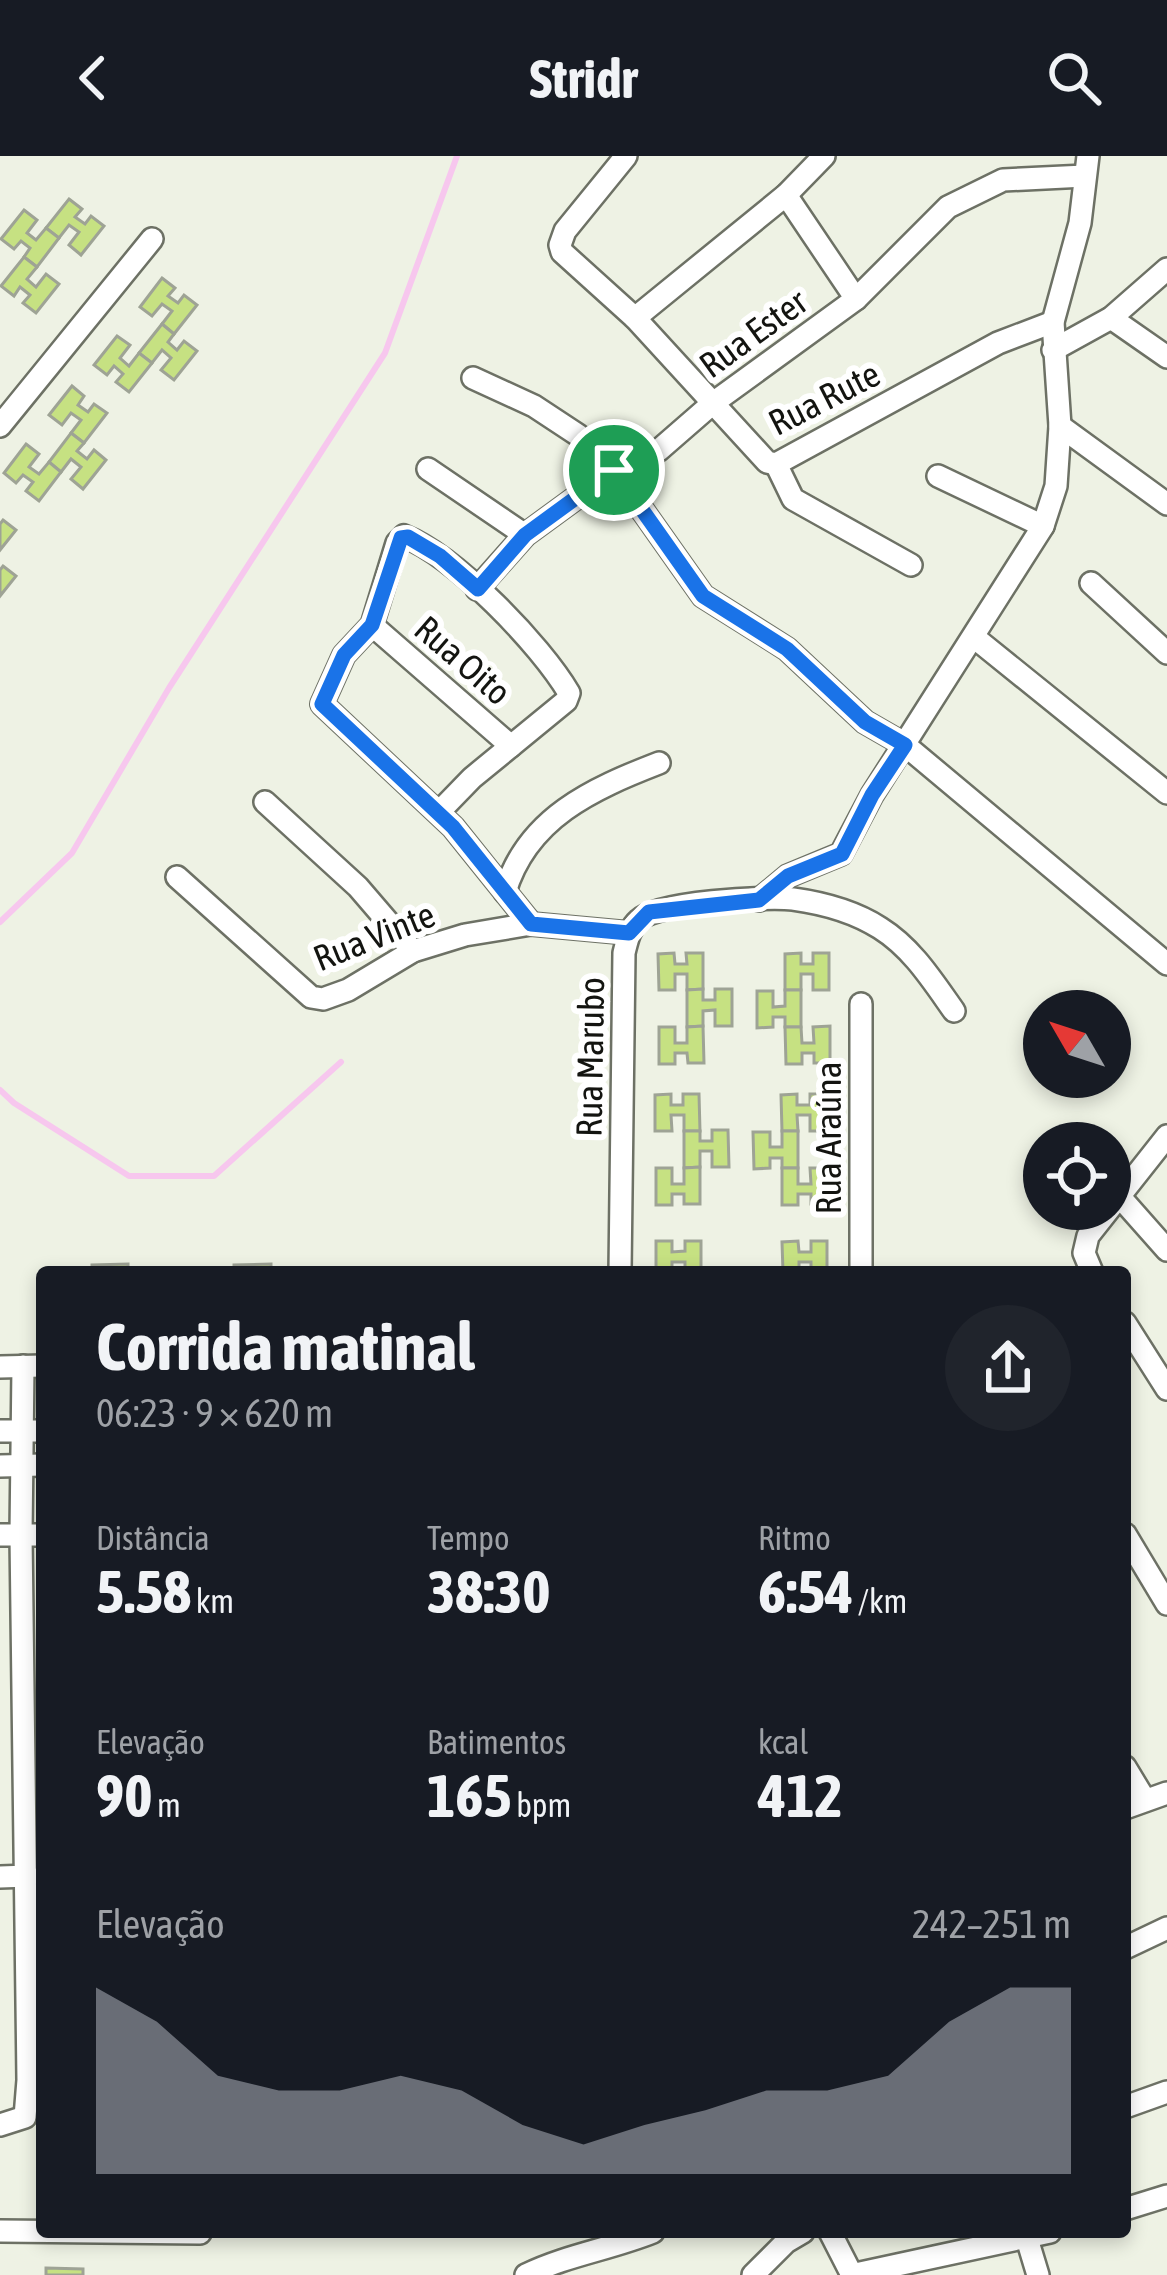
<!DOCTYPE html>
<html lang="pt">
<meta charset="utf-8">
<style>
body{margin:0;font-family:"Asap Condensed",sans-serif;background:#20242c;color:#f1f3f6;height:100vh;display:flex;flex-direction:column;font-size:45px;white-space:nowrap}
*{box-sizing:border-box;margin:0}
p{font-size:39px;color:#9ea1a6}
.icon{flex:none;width:66px;height:66px;fill:none;stroke:currentColor;stroke-width:2;stroke-linecap:round;stroke-linejoin:round}
.map{position:relative;flex:1;overflow:hidden}
.panel{position:absolute;left:36px;top:1110px;width:1095px;height:972px;display:flex;flex-direction:column;background:#171b24;border-radius:12px;box-shadow:0 6px 18px #0003}
.panel>*{flex:none}
.needle{width:78px;rotate:309deg}
.buttons{position:absolute;left:1023px;top:834px;display:grid;gap:24px}
.buttons a{display:grid;place-items:center;width:108px;height:108px;border-radius:50%;background:#171b24;box-shadow:0 6px 18px #0003;font-size:60px}
.pin{position:absolute;display:grid;place-items:center;width:102px;height:102px;color:#fff;margin:-51px;border:6px solid #fff;border-radius:50%;box-shadow:0 3px 12px #0007}
.round{display:grid;place-items:center;flex:none;width:126px;height:126px;border-radius:63px;background:#20242c}
.summary{display:flex;align-items:center;justify-content:space-between;height:204px;padding:0 60px}
h1{font-size:66px;font-weight:700;line-height:90px}
.metrics{display:grid;grid-template-columns:repeat(3,1fr);gap:18px;height:204px;padding:12px 60px}
.metrics div{display:grid;align-content:center}
.metrics b{font-size:60px;font-weight:700}
.metrics small{font-size:33px;font-weight:400}
.metrics p{font-size:33px}
.chart{height:336px;padding:24px 60px}
.chart p{display:flex;justify-content:space-between}
.chart svg{width:100%;height:216px;margin-top:12px;fill:#8c9099;opacity:.7}
header{display:flex;justify-content:space-between;align-items:center;height:156px;padding:0 60px;background:#171b24;font-size:54px;font-weight:700}
.map>svg:first-child{display:block}
.lines{fill:none;stroke-linecap:round;stroke-linejoin:round}
.stream{stroke:#f7c7ee;stroke-width:6}
.building{fill:#c6e182;stroke:#9ea395;stroke-width:3}
.minor-casing{stroke:#6d7165;stroke-width:26}
.minor{stroke:#fff;stroke-width:21}
.route-casing{stroke:#fff;stroke-width:24}
.route{stroke:#1a73e8;stroke-width:15}
.labels{text-anchor:middle;stroke-width:12;stroke-linejoin:round;paint-order:stroke}
.street-label{font-size:36px;fill:#131410;stroke:#fff}
</style>
<header><svg class="icon" aria-label="back" viewBox="0 0 24 24"><path d="M15 5l-7 7 7 7"/></svg>Stridr<svg class="icon" aria-label="search" viewBox="0 0 24 24"><circle cx="10" cy="10" r="6"/><path d="M15 15l6 6"/></svg></header>
<div class="map">
<svg width="1167" height="2119" viewBox="0 0 1167 2119">
<rect width="100%" height="100%" fill="#eef2e4"/>
<g class="lines">
<!-- stream -->
<g class="stream">
<path d="M0,766L72,697L169,532L385,197L457,0"/>
<path d="M0,934L14,947L129,1020H214L341,906"/>
</g>
</g>
<!-- building -->
<g class="building">
<path d="M69,43L82,53L75,61L85,68L91,60L104,70L81,99L69,89L79,76L69,69L59,82L46,72Z"/>
<path d="M24,54L37,64L27,77L36,84L46,72L59,82L37,111L24,101L30,92L21,85L14,93L1,83Z"/>
<path d="M24,101L37,111L27,123L36,131L46,118L59,128L36,157L23,147L30,139L20,131L14,140L1,130Z"/>
<path d="M162,122L175,132L168,140L178,147L184,139L197,149L174,178L162,168L172,155L162,148L152,160L140,151Z"/>
<path d="M162,168L174,178L168,186L177,194L184,185L197,195L174,224L161,214L171,202L162,194L152,207L139,197Z"/>
<path d="M117,180L130,189L120,202L129,210L139,197L152,207L129,236L116,226L123,218L114,210L107,219L94,209Z"/>
<path d="M72,230L84,240L78,249L88,256L94,248L107,257L84,287L71,277L81,264L71,257L62,269L49,259Z"/>
<path d="M71,277L84,287L77,295L87,303L94,294L106,304L83,333L71,323L81,311L71,303L61,316L49,306Z"/>
<path d="M26,288L39,298L29,311L39,318L49,306L61,316L39,345L26,335L33,326L23,319L16,327L4,317Z"/>
<path d="M3,364L16,374L0,394V368Z"/>
<path d="M3,410L16,420L0,440V414Z"/>
<path d="M674,797L675,808H687L686,797H703V833L687,834V818H675V834H659L658,798Z"/>
<path d="M801,797V808H813V797H829V834H813V818H801V834H785V798Z"/>
<path d="M703,833V844H715V833H732V870H715V854L703,855V870L687,871V834Z"/>
<path d="M785,834H801V871H785V861H773V871L757,872V835H773V851L785,850Z"/>
<path d="M703,870L704,907H688L687,897H675V908H659V871H675V887H687V871Z"/>
<path d="M830,870V907H814V897H802V908H786L785,871H801L802,887H814L813,871Z"/>
<path d="M671,938V949H683V938H699L700,975H684V959H671L672,975H655V939Z"/>
<path d="M797,938V949H810V938H826V975H810V959H797L798,975H782L781,939Z"/>
<path d="M712,974H728L729,1011H712V995H700V1011L684,1012V975H700V985H712Z"/>
<path d="M782,975H798V1012H782V1002H770V1012L754,1013L753,976H770V991H782Z"/>
<path d="M700,1011V1048H684V1038H672V1049H656V1012H672V1028H684V1012Z"/>
<path d="M782,1012H798V1028H811L810,1012H826L827,1048H811V1038H798V1049H782Z"/>
<path d="M656,1085H672V1096L685,1095V1085H701V1116H685V1106H672V1116H656Z"/>
<path d="M798,1085L799,1096H811V1085H827V1116H811V1106H799V1116H783L782,1086Z"/>
<path d="M128,1108V1116H92V1109Z"/>
<path d="M271,1108V1116H234V1109Z"/>
<path d="M46,2112L83,2113V2119H46Z"/>
</g>
<g class="lines">
<defs>
<g id="minor">
<path d="M626,0L565,75L560,89L562,96L635,162L767,306L776,308L998,187L1053,166"/>
<path d="M786,39L856,143"/>
<path d="M635,162L786,39L824,0"/>
<path d="M1111,162L1167,201"/>
<path d="M1053,194L1111,162L1167,113"/>
<path d="M473,222L534,250L578,279L614,314L703,440L787,493L865,566L905,589L1167,808"/>
<path d="M0,270L152,83"/>
<path d="M1060,270L1167,348"/>
<path d="M776,308L793,343L911,409"/>
<path d="M428,313L525,379"/>
<path d="M938,320L1043,370"/>
<path d="M1091,427L1167,497"/>
<path d="M477,433L525,379L614,314L659,294L713,247L856,143L948,51L1003,24L1085,20"/>
<path d="M372,469L511,590"/>
<path d="M975,482L1167,637"/>
<path d="M265,646L358,731L413,795"/>
<path d="M439,656L472,622L566,545L569,537C540,488 456,401 404,380L397,387L372,469L344,499L322,548L453,671L531,768"/>
<path d="M177,721L311,841L323,843L348,834L413,795L465,779L531,768L629,777"/>
<path d="M505,736C527,662 592,633 659,607"/>
<path d="M759,744L788,720L841,698L872,639L1043,370L1056,330L1060,270L1053,166L1080,67L1088,0"/>
<path d="M861,848V1116"/>
<path d="M1120,1041L1167,1094"/>
<path d="M620,1116L624,797C627,785 629,773 639,764C656,746 766,740 793,743C822,747 855,756 880,772C912,792 932,824 954,855"/>
<path d="M1092,1116L1084,1097L1088,1080L1167,980"/>
<path d="M1125,1167L1167,1233"/>
<path d="M0,1211L42,1210"/>
<path d="M0,1275H42"/>
<path d="M0,1310L42,1309"/>
<path d="M1125,1378L1167,1448"/>
<path d="M0,1379H42"/>
<path d="M1125,1611L1145,1644"/>
<path d="M1125,1652L1167,1637"/>
<path d="M0,1721L28,1720"/>
<path d="M1125,1792L1167,1772"/>
<path d="M1125,1951L1167,1936"/>
<path d="M0,1969L25,1961L28,1924L21,1379L23,1210"/>
<path d="M1125,2053L1167,2040"/>
<path d="M0,2075L200,2077"/>
<path d="M830,2076L852,2119"/>
<path d="M1025,2076L1038,2119"/>
<path d="M526,2119C567,2099 611,2093 653,2076"/>
<path d="M753,2119L786,2086L803,2076"/>
<path d="M851,2119L1050,2076"/>
</g>
</defs>
<!-- minor casing -->
<use href="#minor" class="minor-casing"/>
<!-- minor -->
<use href="#minor" class="minor"/>
</g>
<g class="lines">
<defs>
<path id="route" d="M614,314L703,440L787,493L865,566L905,589L872,639L842,698L788,720L759,744L649,756L629,777L531,768L453,671L322,548L344,499L372,469L401,382L408,381L440,400L478,433L525,379Z"/>
</defs>
<!-- route casing -->
<use href="#route" class="route-casing"/>
<!-- route -->
<use href="#route" class="route"/>
</g>
<g class="labels">
<!-- street labels -->
<g class="street-label">
<text transform="translate(753 177) rotate(-36)" y="13">Rua Ester</text>
<text transform="translate(824 242) rotate(-27)" y="13">Rua Rute</text>
<text transform="translate(463 504) rotate(41)" y="13">Rua Oito</text>
<text transform="translate(374 780) rotate(-22)" y="13">Rua Vinte</text>
<text transform="translate(590 901) rotate(-89)" y="13">Rua Marubo</text>
<text transform="translate(828 982) rotate(-90)" y="13">Rua Araúna</text>
</g>
</g>
</svg>
<div class="buttons">
<a><svg class="needle" viewBox="-14 -14 28 28"><path d="M0-13l5 13h-10z" fill="#e53935"/><path d="M0 13l5-13h-10z" fill="#9ea1a6"/></svg></a>
<a><svg class="icon" aria-label="locate" viewBox="0 0 24 24"><circle cx="12" cy="12" r="6"/><path d="M12 2v4M12 18v4M2 12h4M18 12h4"/></svg></a>
</div>
<div class="pin" style="left:614px;top:314px;background:#1e9e55"><svg class="icon" aria-label="arrive" viewBox="0 0 24 24"><path d="M6 21V4h12l-3 4 3 4H6"/></svg></div>
<section class="panel">
<div class="summary"><div><h1>Corrida matinal</h1><p>06:23 · 9 × 620 m</p></div><a class="round"><svg class="icon" aria-label="share" viewBox="0 0 24 24"><path d="M12 15V3M7 8l5-5 5 5M5 13v7h14v-7"/></svg></a></div>
<div class="metrics">
<div><p>Distância</p><b>5.58<small> km</small></b></div>
<div><p>Tempo</p><b>38:30</b></div>
<div><p>Ritmo</p><b>6:54<small> /km</small></b></div>
</div>
<div class="metrics">
<div><p>Elevação</p><b>90<small> m</small></b></div>
<div><p>Batimentos</p><b>165<small> bpm</small></b></div>
<div><p>kcal</p><b>412</b></div>
</div>
<div class="chart"><p><span>Elevação</span>242–251 m</p>
<svg viewBox="0 0 160 44" preserveAspectRatio="none"><path d="M0 44V6L10 13L20 24L30 27L40 27L50 24L60 27L70 34L80 38L90 34L100 31L110 27L120 27L130 24L140 13L150 6L160 6V44z"/></svg>
</div>
</section>
</div>
